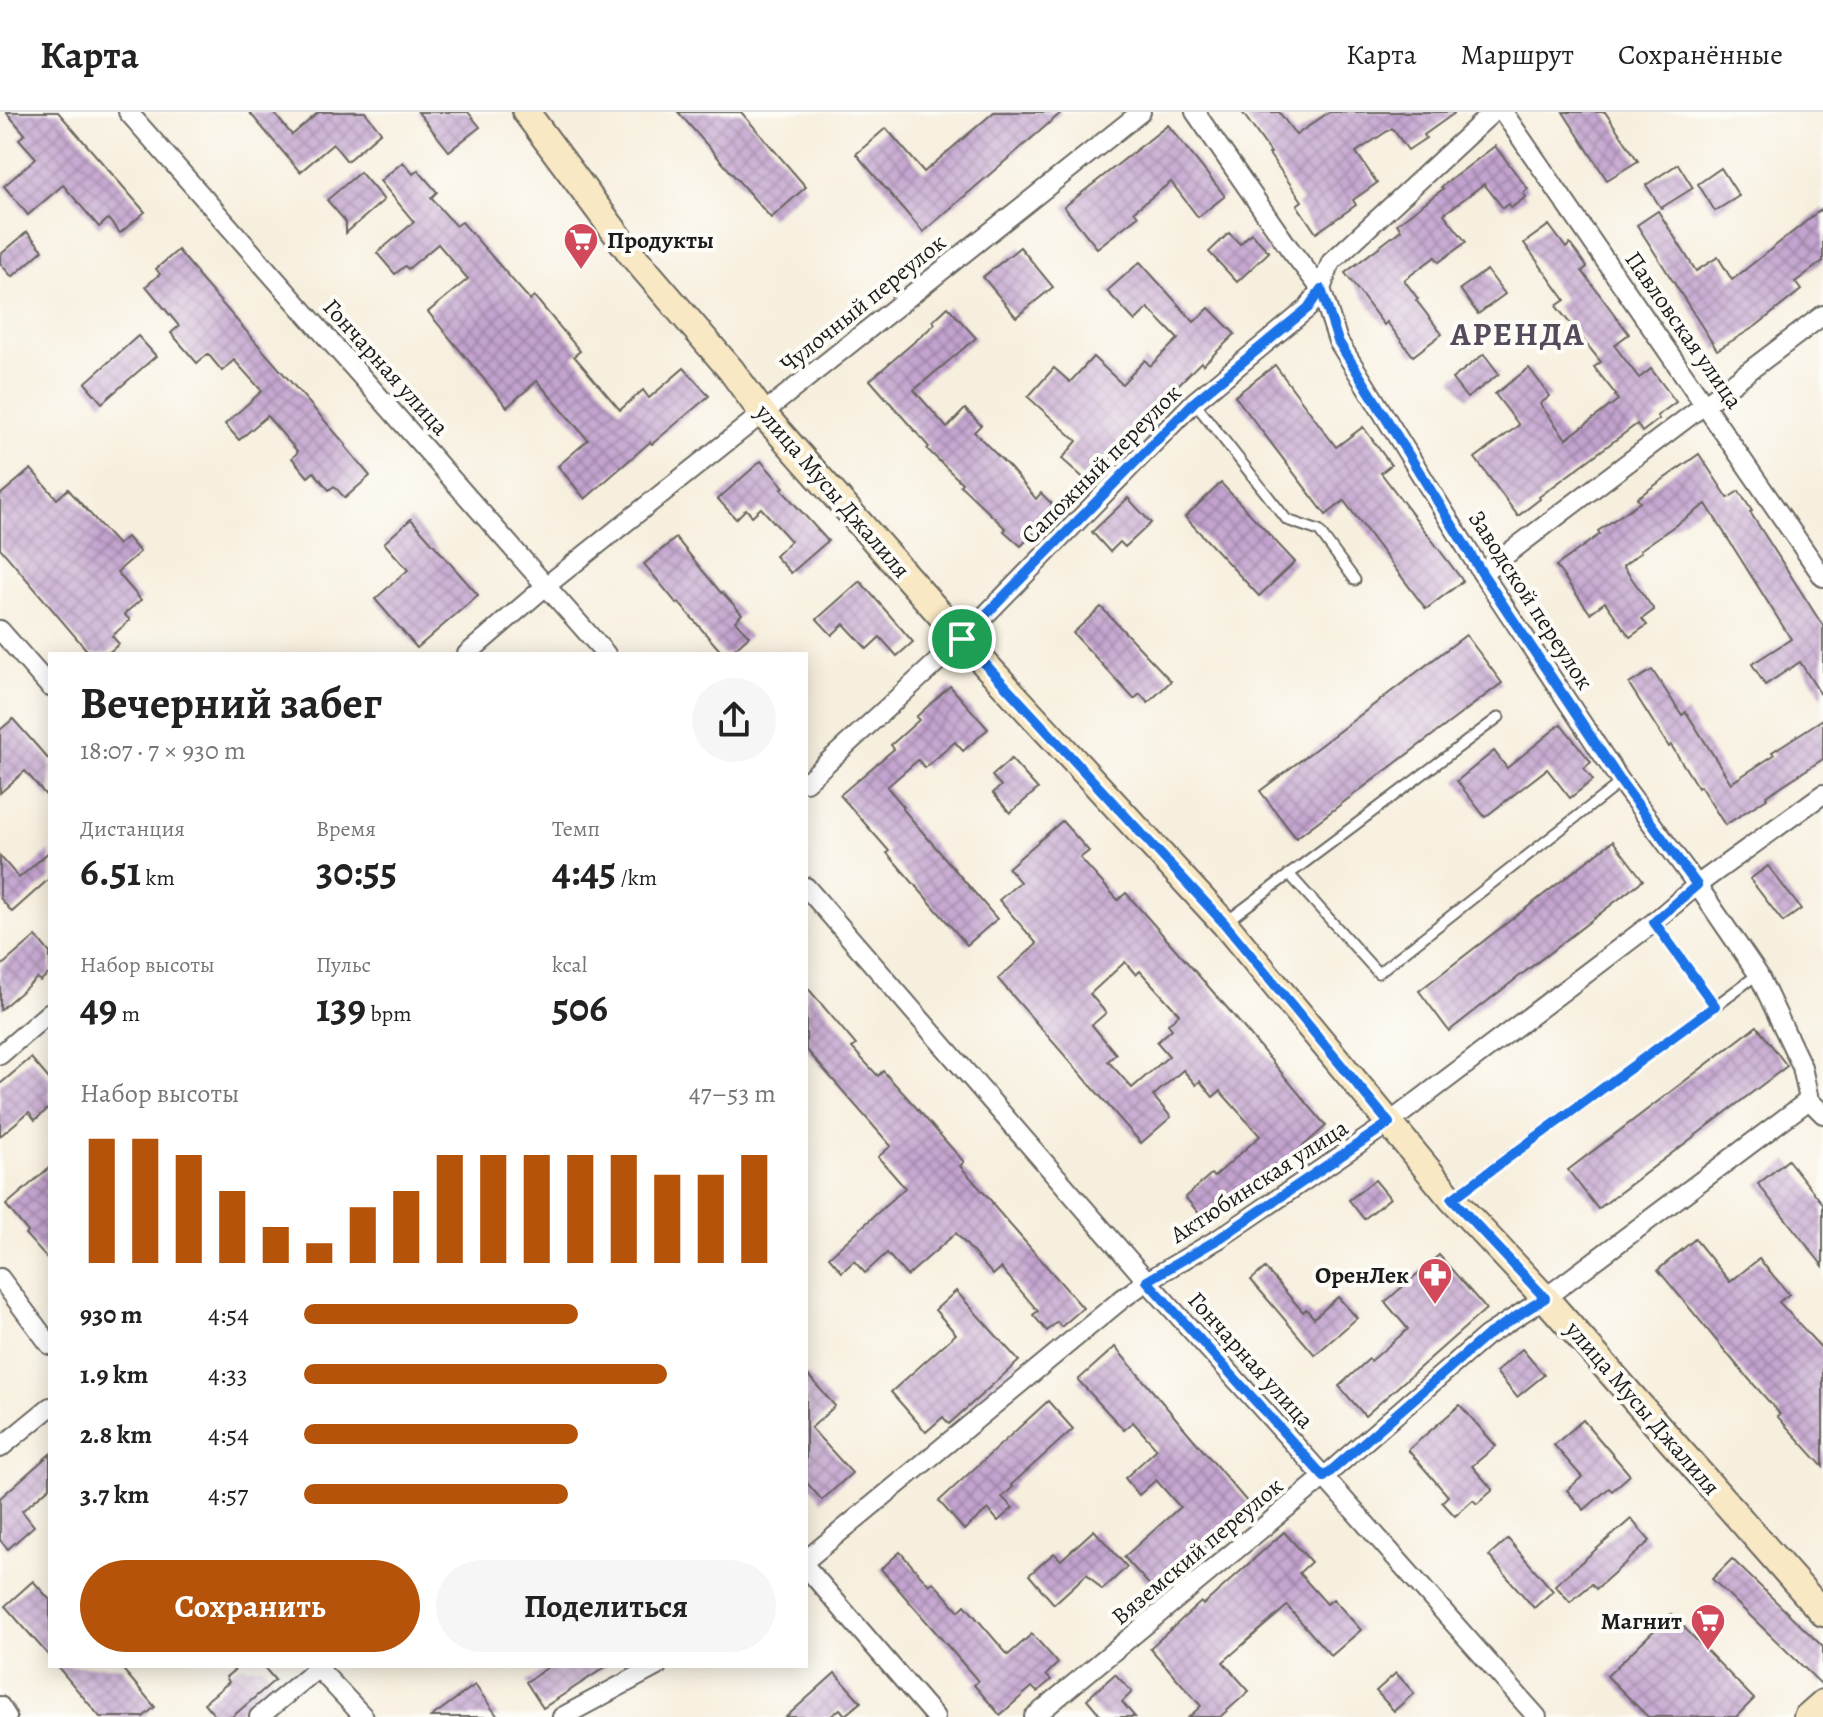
<!DOCTYPE html>
<html lang="ru">
<meta charset="utf-8">
<style>
body{margin:0;font-family:Alegreya,serif;background:#f6f6f6;color:#222;height:100vh;display:flex;flex-direction:column;font-size:30px;white-space:nowrap}
*{box-sizing:border-box;margin:0}
p{font-size:26px;color:#767676}
.icon{flex:none;width:44px;height:44px;fill:none;stroke:currentColor;stroke-width:2;stroke-linecap:round;stroke-linejoin:round}
.map{position:relative;flex:1;overflow:hidden}
.side{position:absolute;left:48px;top:540px;width:760px;height:1016px;display:flex;flex-direction:column;background:#fff;border-radius:0px;box-shadow:0 4px 20px #0003}
.side>*{flex:none}
.pin{position:absolute;display:grid;place-items:center;width:68px;height:68px;color:#fff;margin:-34px;border:4px solid #fff;border-radius:50%;box-shadow:0 2px 8px #0007}
.round{display:grid;place-items:center;flex:none;width:84px;height:84px;border-radius:42px;background:#f6f6f6}
.summary{display:flex;align-items:center;justify-content:space-between;height:136px;padding:0 32px}
h1{font-size:44px;font-weight:700;line-height:60px}
.stats{display:grid;grid-template-columns:repeat(3,1fr);gap:12px;height:136px;padding:8px 32px}
.stats div{display:grid;align-content:center}
.stats b{font-size:40px;font-weight:700}
.stats small{font-size:22px;font-weight:400}
.stats p{font-size:22px}
.chart{height:224px;padding:16px 32px}
.chart p{display:flex;justify-content:space-between}
.chart svg{width:100%;height:144px;margin-top:8px;stroke:#b45309;stroke-width:6}
.button{display:flex;gap:16px;margin-top:auto;padding:16px 32px}
.button a{flex:1;height:92px;border-radius:48px;background:#b45309;color:#fff;font-size:32px;font-weight:700;line-height:92px;text-align:center}
.button a+a{background:#f6f6f6;color:#222}
ul{padding:0 32px;list-style:none;font-size:26px}
li{display:grid;grid-template-columns:128px 96px 1fr;align-items:center;height:60px}
li i{height:20px;border-radius:10px;background:#b45309}
header{display:flex;align-items:center;gap:48px;box-sizing:border-box;height:112px;padding:0 40px;background:#fff;border-bottom:2px solid #e0e0e0}
header strong{font-size:38px}
nav{display:flex;gap:44px;margin-inline-start:auto;font-size:28px}
.map>svg:first-child{display:block}
.building{fill:url(#building-cross-hatch);fill-rule:evenodd}
.lines{fill:none;stroke-linecap:round;stroke-linejoin:round}
.lane-casing{stroke:#696660;stroke-width:13}
.street-casing{stroke:#696660;stroke-width:22}
.secondary-casing{stroke:#696660;stroke-width:30}
.lane{stroke:#fff;stroke-width:9}
.street{stroke:#fff;stroke-width:18}
.secondary{stroke:#f8e8c3;stroke-width:26}
.route-casing{stroke:#fff;stroke-width:16}
.route{stroke:#1a73e8;stroke-width:10}
.labels{text-anchor:middle;stroke-width:8;stroke-linejoin:round;paint-order:stroke}
.poi-label{font-size:24px;font-weight:bold;fill:#1c1c1c;stroke:#fdfcf7;text-anchor:end}
.street-label{font-size:24px;fill:#1c1c1c;stroke:#fdfcf7}
.district-label{font-size:32px;font-weight:bold;letter-spacing:2px;fill:#564b5b;stroke:#fdfcf7}
</style>
<header>
<strong>Карта</strong>
<nav><a>Карта</a><a>Маршрут</a><a>Сохранённые</a></nav>
</header>
<div class="map">
<svg width="1823" height="1605" viewBox="0 0 1823 1605">
<defs>
<pattern id="building-cross-hatch" width="8" height="8" patternUnits="userSpaceOnUse" patternTransform="scale(2)"><rect width="8" height="8" fill="#c3a3cf"/><path d="M0 0l8 8M0 8l8-8" fill="none" stroke="#9e84a7"/></pattern>
</defs>
<rect width="100%" height="100%" fill="#fdfcf7"/>
<filter id="ink" filterUnits="userSpaceOnUse"><feTurbulence type="fractalNoise" baseFrequency=".0125" numOctaves="2"/><feDisplacementMap in="SourceGraphic" scale="16" xChannelSelector="R" yChannelSelector="G"/><feConvolveMatrix kernelMatrix="1 2 1 2 8 2 1 2 1" color-interpolation-filters="sRGB"/></filter>
<filter id="wash" filterUnits="userSpaceOnUse"><feTurbulence type="fractalNoise" baseFrequency=".006" numOctaves="4" result="noise"/><feDisplacementMap in="SourceGraphic" scale="32" xChannelSelector="R" yChannelSelector="G"/><feGaussianBlur stdDeviation="1.8" result="paint"/><feColorMatrix in="noise" values="0 0 0 0 0 0 0 0 0 0 0 0 0 0 0 0 0 1.4 0 .05"/><feComposite in="paint" operator="in"/></filter>
<g filter="url(#wash)">
<rect width="100%" height="100%" fill="#f7efde"/>
<g id="blocks">
<!-- building -->
<g class="building">
<path d="M6,0H58L145,100L120,121L108,107L99,115L63,73L28,103L4,74L36,46L19,27L25,22Z"/>
<path d="M249,0H273L292,23L319,0H365L381,20L347,49L333,32L300,60Z"/>
<path d="M418,0H468L480,15L449,39Z"/>
<path d="M678,0H741L806,75L771,106Z"/>
<path d="M994,0H1062L923,120L856,42L886,16L924,60Z"/>
<path d="M1242,0H1279L1296,23L1329,0H1456L1424,23L1426,26L1408,38L1392,16L1356,40L1377,71L1353,88L1356,93L1316,121L1297,93L1302,89L1269,42L1271,41Z"/>
<path d="M1563,0H1605L1638,49L1607,68Z"/>
<path d="M1168,13L1225,84L1198,105L1171,70L1134,99L1138,104L1097,136L1064,95Z"/>
<path d="M1495,34L1528,77L1523,81L1526,85L1511,96L1509,92L1503,96L1484,72L1444,102L1466,130L1439,150L1435,145L1404,168L1418,187L1416,188L1442,222L1413,244L1387,210L1384,213L1345,161L1401,118L1397,112L1443,77L1441,75Z"/>
<path d="M403,50L413,62L418,58L437,80L431,86L456,114L462,110L530,188L534,184L580,239L574,244L620,298L643,278L649,286L684,256L709,284L652,332L650,330L585,387L558,354L588,328L537,269L507,295L428,200L468,167L438,132L408,157L405,154L395,162L377,141L414,110L380,69Z"/>
<path d="M1678,52L1693,76L1661,96L1646,73Z"/>
<path d="M1721,56L1739,84L1715,99L1698,72Z"/>
<path d="M360,60L384,88L346,121V110L327,88Z"/>
<path d="M1823,96V149L1795,170L1801,178L1756,214L1717,238L1637,113L1658,99L1696,159L1718,145L1732,168Z"/>
<path d="M1549,113L1566,136L1570,132L1587,155L1582,159L1629,222L1614,233L1639,266L1651,257L1676,290L1657,304L1659,307L1642,320L1637,312L1539,385L1540,387L1518,404L1475,346L1519,313L1495,282L1529,256L1550,284L1540,292L1566,327L1618,288L1615,284L1616,283L1594,255L1601,250L1556,194L1565,188L1524,131Z"/>
<path d="M27,120L43,138L12,165L0,151V143Z"/>
<path d="M1229,121L1240,132L1251,121L1269,140L1237,170L1209,140Z"/>
<path d="M1020,135L1053,175L1016,205L983,165Z"/>
<path d="M178,138L198,162L197,163L346,333L345,334L370,364L345,386L334,374L329,378L314,360L308,365L292,346L298,340L267,304L239,328L225,312L262,279L234,248L222,259L208,242L197,251L171,221L179,214L146,174L160,162L156,157Z"/>
<path d="M1140,150L1194,210L1209,196L1235,222L1203,253L1201,250L1160,291L1158,290L1122,329L1124,331L1088,370L1062,347L1077,329L1028,285L1054,256L1070,270L1093,245L1122,272L1145,248L1150,254L1178,227L1148,196L1135,209L1107,179Z"/>
<path d="M1487,158L1505,182L1478,202L1460,177Z"/>
<path d="M948,195L976,226L914,278L947,316L965,297L981,313L974,320L1011,357L1036,387L1041,381L1057,397L1021,434L1004,419L1006,417L960,373L962,371L927,337L929,335L870,268L935,212L933,209Z"/>
<path d="M138,224L156,244L102,291L85,271Z"/>
<path d="M1484,242L1499,262L1467,286L1452,267Z"/>
<path d="M1275,253L1336,335L1363,315L1391,353L1381,361L1463,469L1426,497L1344,389L1326,403L1235,284Z"/>
<path d="M1699,342L1728,386L1739,379L1752,399L1750,400L1823,514V586L1800,550L1765,573L1752,552L1791,527L1706,392L1640,438L1641,440L1623,454L1654,498L1642,507L1647,513L1630,525L1605,490L1590,501L1556,454L1600,422L1598,419L1640,390L1637,386Z"/>
<path d="M761,349L784,375L781,377L828,429L791,461L775,444L791,429L761,396L752,404L746,397L736,407L718,387Z"/>
<path d="M31,357L57,387L68,377L118,433L127,425L140,440L117,460L141,488L124,502L130,508L112,524L119,532L107,542H90L0,436V383Z"/>
<path d="M1221,371L1295,450L1259,484L1185,405Z"/>
<path d="M1128,386L1151,411L1125,435L1120,430L1110,440L1092,420Z"/>
<path d="M411,407L478,483L417,536L375,487L408,458L384,431Z"/>
<path d="M676,426L721,481L722,480L742,502L735,509L749,524L729,542H723L679,491L677,492L644,452Z"/>
<path d="M860,469L913,530L897,544L880,525L867,537L844,512L832,523L817,507Z"/>
<path d="M1101,495L1171,569L1148,591L1140,582L1134,587L1073,521Z"/>
<path d="M1466,523L1502,571L1296,726L1260,679Z"/>
<path d="M1652,558L1682,603L1686,600L1731,671L1774,643L1772,640L1823,607V647L1766,684L1767,686L1725,713L1700,674L1698,676L1671,633L1669,635L1629,572Z"/>
<path d="M950,574L988,617L963,639L955,630L925,656L918,648L887,675L904,695L902,696L997,807L967,833L887,741L889,739L840,683L894,637L891,633L919,608L916,605Z"/>
<path d="M13,607L50,649V688L25,659L0,681V618Z"/>
<path d="M1561,612L1591,650L1584,656L1593,668L1570,686L1547,657L1485,705L1457,669L1494,639L1507,656Z"/>
<path d="M1011,647L1038,677L1010,701L993,681L1001,674L992,664Z"/>
<path d="M1062,709L1089,739L1080,746L1118,788L1126,781L1229,898L1326,1014L1270,1063L1266,1059L1207,1111L1185,1085L1211,1062L1214,1065L1260,1024L1220,979L1213,985L1200,969L1196,973L1183,958L1153,984L1171,1005L1141,1031L998,867L1037,832L999,788L1020,770L1008,756ZM1125,850L1136,863L1140,859L1179,902L1168,912L1172,917L1157,930L1169,944L1132,976L1108,949L1116,942L1092,913L1106,901L1090,882Z"/>
<path d="M1613,729L1643,768L1449,919L1419,879Z"/>
<path d="M50,739V766L12,800L0,786V744L19,766Z"/>
<path d="M1768,754L1801,797L1783,810L1750,767Z"/>
<path d="M36,824L50,841V861L40,869L37,866L0,898V855Z"/>
<path d="M806,874L856,933L852,936L878,964L883,959L905,983L964,1050L960,1054L993,1091L992,1092L1083,1196L1061,1215L1057,1210L1047,1219L1033,1203L1038,1199L1001,1156L993,1163L956,1121L907,1164L887,1141L865,1161L854,1149L842,1160L829,1145L905,1076L878,1045L891,1034L806,937Z"/>
<path d="M1757,914L1787,954L1598,1097L1568,1058Z"/>
<path d="M31,946L50,968V995L35,1008L29,1000L0,1024V972Z"/>
<path d="M1788,1048L1823,1092V1154L1758,1072Z"/>
<path d="M50,1055V1150L25,1122L28,1120L6,1093Z"/>
<path d="M1375,1068L1390,1086L1364,1107L1349,1088Z"/>
<path d="M1695,1127L1730,1170L1759,1147L1789,1182L1779,1190L1823,1238V1355L1777,1304L1780,1302L1740,1257L1658,1158Z"/>
<path d="M1439,1143L1486,1197L1365,1304L1339,1274L1369,1247L1371,1249L1408,1217L1385,1190Z"/>
<path d="M1265,1156L1303,1200L1306,1197L1314,1206L1338,1185L1357,1206L1315,1243L1251,1168Z"/>
<path d="M956,1179L1019,1249L949,1312L943,1305L926,1320L891,1280L956,1222L935,1198Z"/>
<path d="M1115,1235L1254,1398L1205,1441L1202,1438L1155,1479L1124,1445L1180,1395L1156,1368L1139,1383L1125,1366L1157,1337L1133,1310L1124,1318L1078,1268Z"/>
<path d="M1522,1237L1544,1263L1517,1285L1496,1260Z"/>
<path d="M806,1261L835,1294L811,1316L852,1361L822,1388L806,1370Z"/>
<path d="M1048,1289L1073,1317L1011,1373L1013,1375L1002,1385L1013,1396L998,1409L988,1397L964,1418L939,1389Z"/>
<path d="M1460,1293L1496,1334L1472,1354L1493,1378L1477,1392L1473,1388L1455,1404L1442,1390L1448,1384L1408,1338Z"/>
<path d="M1583,1308L1630,1363L1612,1379L1609,1376L1584,1398L1567,1378L1582,1365L1554,1333Z"/>
<path d="M50,1342V1375L22,1399L34,1414L8,1437L0,1428V1386Z"/>
<path d="M1631,1407L1650,1429L1596,1477L1592,1472L1570,1490L1555,1473Z"/>
<path d="M1094,1418L1127,1455L1102,1478L1087,1462L1054,1492L1029,1463L1054,1441L1061,1448Z"/>
<path d="M1284,1420L1311,1450L1299,1461L1327,1492L1333,1487L1361,1518L1331,1544L1287,1494L1223,1550L1249,1579L1220,1605H1189L1201,1594L1150,1536L1201,1490L1203,1493Z"/>
<path d="M1508,1427L1553,1479L1534,1496L1489,1444Z"/>
<path d="M900,1440L929,1473L933,1470L959,1499L965,1493L1008,1543L1032,1522L1058,1551L1046,1563L1051,1568L1037,1580L1032,1575L1000,1603L974,1573L978,1569L881,1457Z"/>
<path d="M1732,1447L1823,1535V1574L1712,1467Z"/>
<path d="M33,1469L50,1488V1545L5,1494Z"/>
<path d="M1671,1502L1754,1587L1736,1605H1648L1607,1564Z"/>
<path d="M57,1554H120L155,1595L143,1605H100Z"/>
<path d="M239,1554H263L275,1568L232,1605H216L204,1591L229,1570L226,1565Z"/>
<path d="M550,1554H607L543,1596L526,1570Z"/>
<path d="M835,1561L861,1590L845,1603L840,1597L830,1605H786Z"/>
<path d="M1396,1561L1414,1581L1394,1599L1376,1579Z"/>
<path d="M1115,1562L1132,1580L1122,1590L1135,1605H1102L1087,1587Z"/>
<path d="M475,1573L498,1605H431Z"/>
</g>
</g>
</g>
<g filter="url(#ink)">
<use href="#blocks" fill-opacity="0" stroke="#696660" stroke-width="2"/>
<g class="lines">
<defs>
<g id="lane">
<path d="M1194,290L1287,408L1319,419L1355,468"/>
<path d="M1289,762L1378,861L1621,670"/>
<path d="M1227,809L1499,605"/>
<path d="M1715,894L1758,862"/>
<path d="M1454,1085L1715,894L1654,810"/>
</g>
<g id="street">
<path d="M128,0L606,542"/>
<path d="M1195,0L1289,136L1321,177L1338,229L1482,461L1621,670L1697,773L1758,862L1802,955L1809,988L1823,1002"/>
<path d="M1503,0L1823,465"/>
<path d="M1482,461L1823,203"/>
<path d="M0,518L50,575"/>
<path d="M467,542L547,473L1141,0"/>
<path d="M806,670L962,527L1194,290L1308,196L1321,177L1331,150L1493,0"/>
<path d="M806,775L1147,1169L1324,1365L1537,1605"/>
<path d="M0,943L50,900"/>
<path d="M0,1166L50,1233"/>
<path d="M0,1336L50,1295"/>
<path d="M806,1448L1122,1187L1147,1169L1220,1126L1389,1011L1654,810L1697,773L1823,682"/>
<path d="M806,1455L935,1605"/>
<path d="M316,1554L364,1605"/>
<path d="M0,1594L7,1605"/>
<path d="M259,1605L318,1556"/>
<path d="M562,1605L657,1554"/>
<path d="M1034,1605L1324,1365L1486,1224L1545,1186L1809,988"/>
</g>
<g id="secondary">
<path d="M526,0L633,144L731,258L763,302L962,527L1224,811L1452,1087L1545,1186L1823,1501"/>
<path d="M1807,1605L1823,1591"/>
</g>
</defs>
<!-- lane casing -->
<use href="#lane" class="lane-casing"/>
<!-- street casing -->
<use href="#street" class="street-casing"/>
<!-- secondary casing -->
<use href="#secondary" class="secondary-casing"/>
<!-- lane -->
<use href="#lane" class="lane"/>
<!-- street -->
<use href="#street" class="street"/>
<!-- secondary -->
<use href="#secondary" class="secondary"/>
</g>
</g>
<g class="lines" filter="url(#ink)">
<defs>
<path id="route" d="M1321,177L1338,229L1482,461L1621,670L1697,773L1654,810L1715,894L1452,1087L1545,1186L1486,1224L1324,1365L1147,1169L1220,1126L1389,1011L1224,811L962,527L1194,290L1308,196Z"/>
</defs>
<!-- route casing -->
<use href="#route" class="route-casing"/>
<!-- route -->
<use href="#route" class="route"/>
</g>
<!-- icons -->
<defs>
<symbol id="supermarket-pin" viewBox="-11 -11 22 30"><path d="M0 17L-7.5 6A9.5 9.5 0 1 1 7.5 6Z" fill="#d1495b" stroke="#fdfcf7"/><path d="M-6-5.5h2.5l.6 2H6L4.5 2H-2.5L-4.4-4H-6ZM-1.5 3.2a1.3 1.3 0 1 0 .1 0ZM3 3.2a1.3 1.3 0 1 0 .1 0Z" fill="#fff"/></symbol>
<symbol id="pharmacy-pin" viewBox="-11 -11 22 30"><path d="M0 17L-7.5 6A9.5 9.5 0 1 1 7.5 6Z" fill="#d1495b" stroke="#fdfcf7"/><path d="M-2-6h4v4h4v4h-4v4h-4v-4h-4v-4h4Z" fill="#fff"/></symbol>
</defs>
<g fill-rule="evenodd">
<use href="#supermarket-pin" x="561" y="108" width="40" height="54"/>
<use href="#pharmacy-pin" x="1415" y="1143" width="40" height="54"/>
<use href="#supermarket-pin" x="1688" y="1489" width="40" height="54"/>
</g>
<g class="labels">
<!-- poi labels -->
<g class="poi-label">
<text x="607" y="136" text-anchor="start">Продукты</text>
<text x="1409" y="1171">ОренЛек</text>
<text x="1682" y="1517">Магнит</text>
</g>
<!-- street labels -->
<g class="street-label">
<text transform="translate(863 191) rotate(-39)" y="8">Чулочный переулок</text>
<text transform="translate(1684 218) rotate(55)" y="8">Павловская улица</text>
<text transform="translate(386 255) rotate(48)" y="8">Гончарная улица</text>
<text transform="translate(1101 352) rotate(-45)" y="8">Сапожный переулок</text>
<text transform="translate(833 379) rotate(49)" y="8">улица Мусы Джалиля</text>
<text transform="translate(1531 488) rotate(57)" y="8">Заводской переулок</text>
<text transform="translate(1259 1069) rotate(-33)" y="8">Актюбинская улица</text>
<text transform="translate(1251 1248) rotate(48)" y="8">Гончарная улица</text>
<text transform="translate(1643 1296) rotate(49)" y="8">улица Мусы Джалиля</text>
<text transform="translate(1197 1439) rotate(-40)" y="8">Вяземский переулок</text>
</g>
<!-- district labels -->
<g class="district-label">
<text x="1518" y="233">АРЕНДА</text>
</g>
</g>
</svg>
<div class="pin" style="left:962px;top:527px;background:#1e9e55"><svg class="icon" aria-label="arrive" viewBox="0 0 24 24"><path d="M6 21V4h12l-3 4 3 4H6"/></svg></div>
<section class="side">
<div class="summary"><div><h1>Вечерний забег</h1><p>18:07 · 7 × 930 m</p></div><a class="round"><svg class="icon" aria-label="share" viewBox="0 0 24 24"><path d="M12 15V3M7 8l5-5 5 5M5 13v7h14v-7"/></svg></a></div>
<div class="stats">
<div><p>Дистанция</p><b>6.51<small> km</small></b></div>
<div><p>Время</p><b>30:55</b></div>
<div><p>Темп</p><b>4:45<small> /km</small></b></div>
</div>
<div class="stats">
<div><p>Набор высоты</p><b>49<small> m</small></b></div>
<div><p>Пульс</p><b>139<small> bpm</small></b></div>
<div><p>kcal</p><b>506</b></div>
</div>
<div class="chart"><p><span>Набор высоты</span>47–53 m</p>
<svg viewBox="0 0 160 44" preserveAspectRatio="none"><path d="M5 44V6M15 44V6M25 44V11M35 44V22M45 44V33M55 44V38M65 44V27M75 44V22M85 44V11M95 44V11M105 44V11M115 44V11M125 44V11M135 44V17M145 44V17M155 44V11"/></svg>
</div>
<ul>
<li><b>930 m</b>4:54<i style="width:58%"></i></li>
<li><b>1.9 km</b>4:33<i style="width:77%"></i></li>
<li><b>2.8 km</b>4:54<i style="width:58%"></i></li>
<li><b>3.7 km</b>4:57<i style="width:56%"></i></li>
</ul>
<div class="button"><a>Сохранить</a><a>Поделиться</a></div>
</section>
</div>
